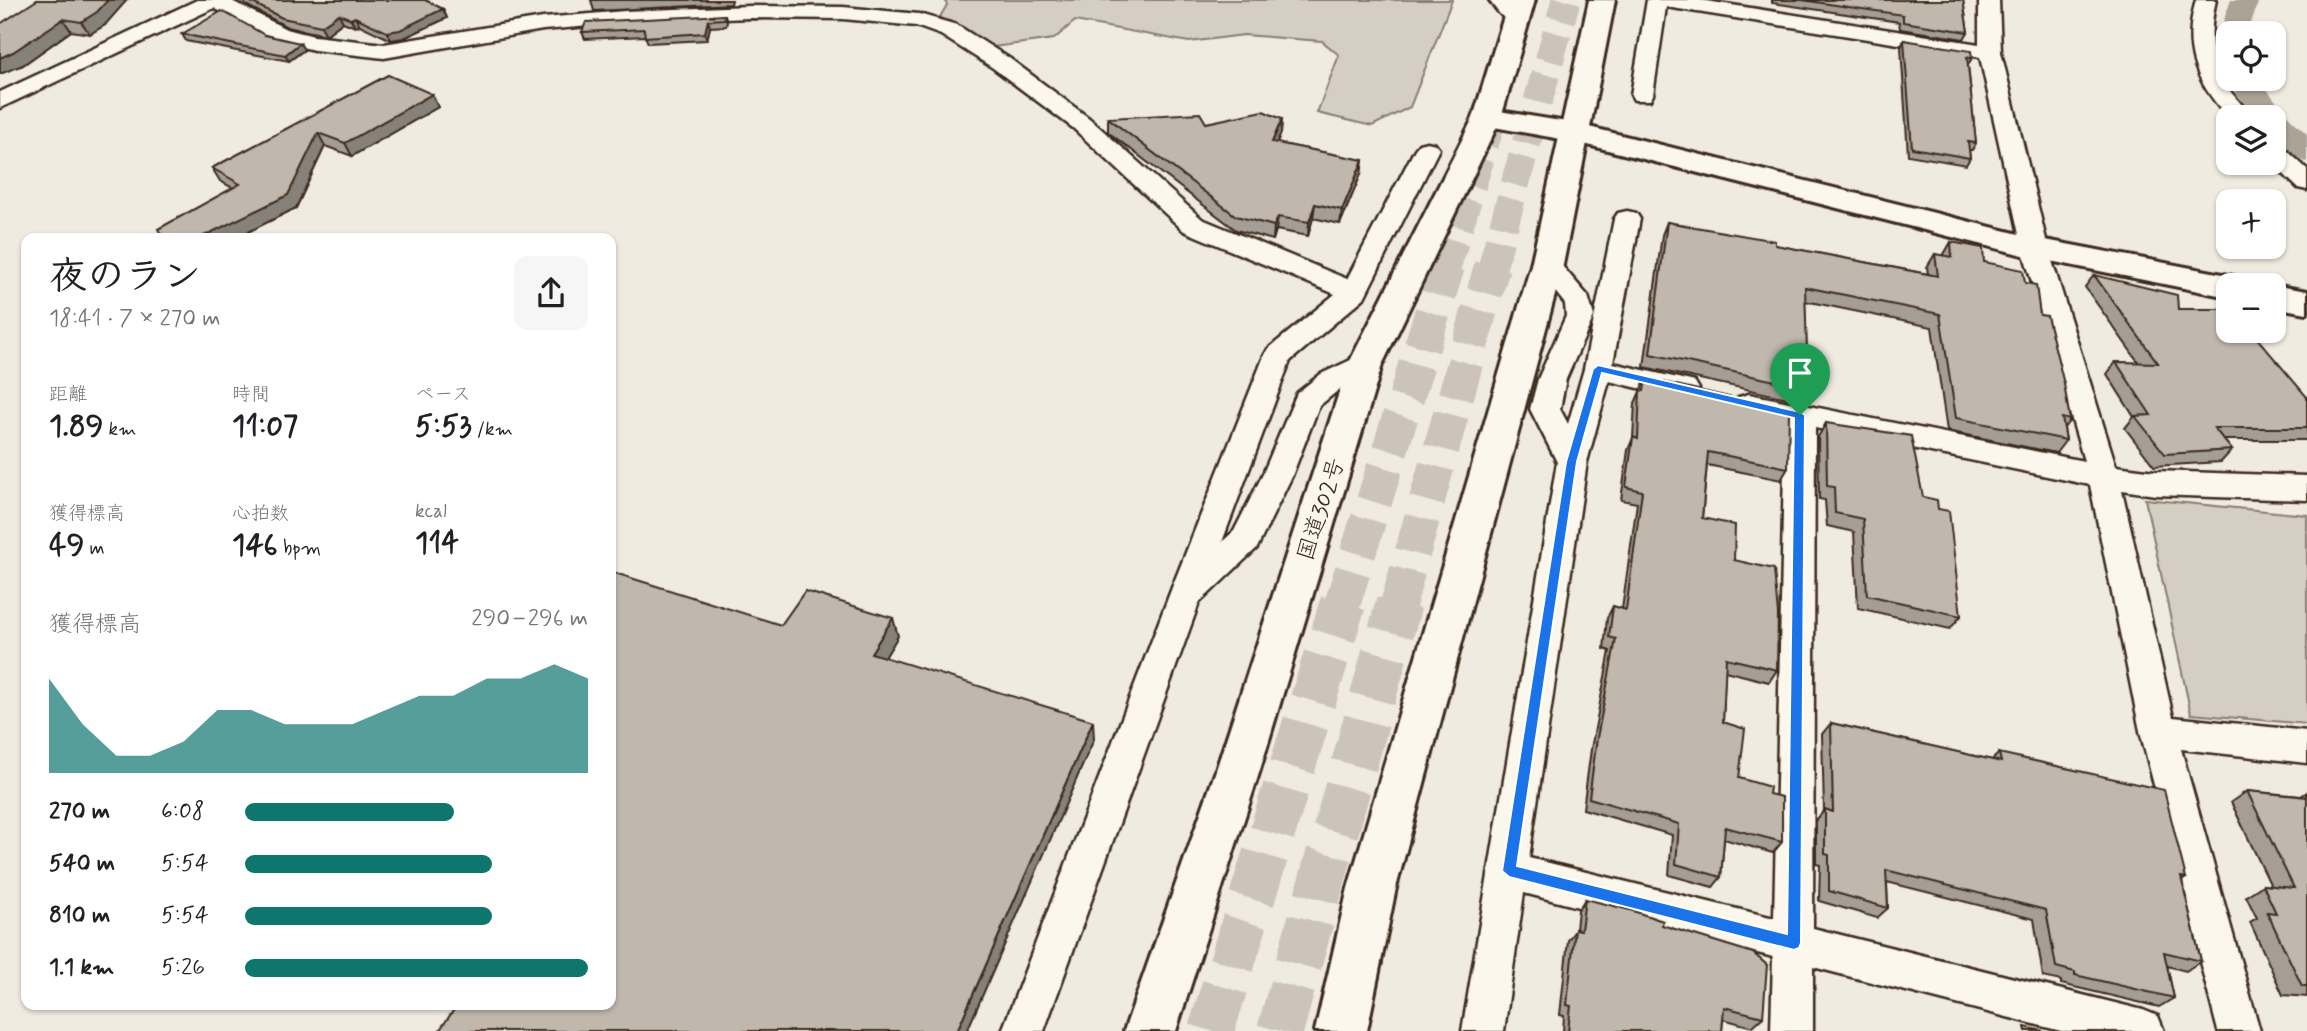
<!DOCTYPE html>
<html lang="ja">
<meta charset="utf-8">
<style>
body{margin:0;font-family:Mynerve,"Klee One",sans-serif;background:#f6f6f6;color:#202124;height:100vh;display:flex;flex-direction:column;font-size:26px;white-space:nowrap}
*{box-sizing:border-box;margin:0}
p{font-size:23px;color:#757577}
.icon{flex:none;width:38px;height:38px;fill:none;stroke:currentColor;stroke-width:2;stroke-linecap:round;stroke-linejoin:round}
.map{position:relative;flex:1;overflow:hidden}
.panel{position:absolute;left:21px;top:233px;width:595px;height:777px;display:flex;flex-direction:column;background:#fff;border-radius:14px;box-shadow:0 2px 5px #0004}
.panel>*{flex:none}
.fabs{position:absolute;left:2216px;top:21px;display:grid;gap:14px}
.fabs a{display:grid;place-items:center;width:70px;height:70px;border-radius:14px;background:#fff;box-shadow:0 2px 5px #0004;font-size:35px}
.pin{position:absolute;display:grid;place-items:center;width:60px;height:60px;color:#fff;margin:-72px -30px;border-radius:50% 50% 50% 0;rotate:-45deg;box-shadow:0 0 7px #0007}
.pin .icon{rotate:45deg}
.round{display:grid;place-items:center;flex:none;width:74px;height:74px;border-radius:14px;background:#f6f6f6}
.summary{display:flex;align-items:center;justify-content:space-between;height:119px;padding:0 28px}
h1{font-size:38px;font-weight:700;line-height:52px}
.figures{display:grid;grid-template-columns:repeat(3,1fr);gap:10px;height:119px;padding:7px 28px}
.figures div{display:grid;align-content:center}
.figures b{font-size:30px;font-weight:700}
.figures small{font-size:19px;font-weight:400}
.figures p{font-size:19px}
.chart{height:196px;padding:14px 28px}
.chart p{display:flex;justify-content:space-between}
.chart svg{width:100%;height:126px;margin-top:7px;fill:#0f766e;opacity:.7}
ul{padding:0 28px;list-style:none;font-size:23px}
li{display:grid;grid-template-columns:112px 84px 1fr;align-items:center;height:52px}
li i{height:18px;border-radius:9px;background:#0f766e}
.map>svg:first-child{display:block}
.green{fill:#d5cec3;stroke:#887c70;stroke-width:2}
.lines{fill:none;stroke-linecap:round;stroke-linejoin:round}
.canal{fill:#aca397;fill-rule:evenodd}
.motorway-tunnel-far2{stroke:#ccc4b9;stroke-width:29;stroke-dasharray:29 14;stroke-linecap:butt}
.motorway-tunnel-far1{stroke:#ccc4b9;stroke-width:36;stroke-dasharray:36 18;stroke-linecap:butt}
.motorway-tunnel{stroke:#ccc4b9;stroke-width:46;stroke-dasharray:46 23;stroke-linecap:butt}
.minor-casing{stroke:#3b2a1e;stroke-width:5}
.tertiary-casing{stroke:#3b2a1e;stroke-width:6}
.trunk-casing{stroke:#3b2a1e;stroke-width:6}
.minor{fill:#fbf7ec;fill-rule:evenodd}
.tertiary{fill:#fbf7ec;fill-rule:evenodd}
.trunk{fill:#fbf7ec;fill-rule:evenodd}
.wall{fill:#a59e95;stroke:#3b2a1e;stroke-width:2}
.shaded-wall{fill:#868179;stroke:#3b2a1e;stroke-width:2}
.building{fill:#c0b8ad;stroke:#3b2a1e;stroke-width:2}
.route{fill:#1a73e8;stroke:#fff;stroke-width:2;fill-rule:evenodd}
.labels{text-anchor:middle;stroke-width:5;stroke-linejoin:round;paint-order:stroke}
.street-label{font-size:23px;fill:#3b2a1e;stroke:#fbf7ec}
</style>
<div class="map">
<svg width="2307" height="1031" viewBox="0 0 2307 1031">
<rect width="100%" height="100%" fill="#f0ebe0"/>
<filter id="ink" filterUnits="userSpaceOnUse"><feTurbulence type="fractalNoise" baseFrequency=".0143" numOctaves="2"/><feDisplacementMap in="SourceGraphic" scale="14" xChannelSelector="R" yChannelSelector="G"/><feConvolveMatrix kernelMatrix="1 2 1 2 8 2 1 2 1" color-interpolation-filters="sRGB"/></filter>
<g filter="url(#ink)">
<!-- green -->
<g class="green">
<path d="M945,0H1452L1410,107L1372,126L1317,113L1339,55L1322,41L1244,35L1189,42L1075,21L1054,39L993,47L938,20L947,5Z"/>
<path d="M2145,499L2307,515V724L2191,714Z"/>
</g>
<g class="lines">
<!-- canal -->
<g class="canal">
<path d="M2231,0H2259L2251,23L2252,33H2228V39C2219,26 2226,14 2231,0Z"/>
<path d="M2229,79H2259L2285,113L2307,134V162L2296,159L2273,137V117H2256L2238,96Z"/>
</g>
<!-- motorway-tunnel-far2 -->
<g class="motorway-tunnel-far2">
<path d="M1446,268L1493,116"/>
<path d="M1492,268L1566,0"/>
</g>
<!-- motorway-tunnel-far1 -->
<g class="motorway-tunnel-far1">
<path d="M1342,605L1447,266"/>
<path d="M1398,605L1492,266"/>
</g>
<!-- motorway-tunnel -->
<g class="motorway-tunnel">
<path d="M1211,1031L1343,603"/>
<path d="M1280,1031L1399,603"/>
</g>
<defs>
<g id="minor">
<path d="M197,0H230L286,29L314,36L384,44L543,18L625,11L749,6L843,7L919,14L957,25L1009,58L1089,118L1202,219L1347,279L1415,149L1419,144L1427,142L1435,144L1439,149L1364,298L1290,361L1222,542L1234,531L1262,476L1297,393L1321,374L1355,358L1365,355L1375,358L1379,365L1375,372L1341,388L1319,406L1292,476L1257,548L1199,603L1044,1031H1002L1173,585L1264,356L1268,349L1335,294L1184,231L1073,128L993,68L941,35L916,26L843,19L749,18L625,23L543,30L384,58L314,50L270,39L214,8L0,108V92Z"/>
<path d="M1489,0H1511L1528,19L1525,24C1508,28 1498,12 1489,0Z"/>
<path d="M1647,0H1700L1979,44V0H1999L2001,52L2048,248L2116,466L2155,471L2307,476V500L2155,495L2122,490L2173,717L2307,731V763L2181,749L2260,1031H2218L2140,731L2090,485L1815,428L1813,928L2143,1010L2158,1016L2164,1031H2061L1813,967V1031H1771L1773,957L1524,893L1504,1031H1462L1557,462L1530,409L1538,379L1566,316L1565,304L1534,265L1538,259L1547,257L1556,259L1588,296L1594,316L1566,379L1560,409L1568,424L1584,369L1614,219L1618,213L1627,211L1636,213L1640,219L1613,363L1695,382L1699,389L1695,396L1685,399L1609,381L1587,462L1529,858L1774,918L1785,422L1739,411L1734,404L1739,397L1749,394L2084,461L2022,248L1980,57L1666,7L1653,95L1650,100H1634L1631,95Z"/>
<path d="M2196,0H2216C2208,33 2210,63 2230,91C2237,100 2246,108 2251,117H2228C2195,81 2182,49 2196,0Z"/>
<path d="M2273,143L2281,145L2307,169V190L2298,188L2272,163Z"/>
</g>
<g id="tertiary">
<path d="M1487,109L1573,123L2035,238L2228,275L2240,278L2244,285H2228V297L2035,258L1572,141L1477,124L1473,118L1477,112Z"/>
<path d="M2273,285L2307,291V313L2273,307Z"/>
</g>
<g id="trunk">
<path d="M1509,0H1535L1501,118L1382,365L1260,770L1176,1031H1124L1216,770L1348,365L1473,118Z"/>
<path d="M1589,0H1615L1563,265L1396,888L1367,1031H1315L1348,888L1531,265Z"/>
</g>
</defs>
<!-- minor casing -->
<use href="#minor" class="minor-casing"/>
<!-- tertiary casing -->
<use href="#tertiary" class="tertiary-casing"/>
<!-- trunk casing -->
<use href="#trunk" class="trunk-casing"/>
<!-- minor -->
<use href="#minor" class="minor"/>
<!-- tertiary -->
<use href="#tertiary" class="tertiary"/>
<!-- trunk -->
<use href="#trunk" class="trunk"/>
</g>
<!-- wall -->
<g class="wall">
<path d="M37,0L105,25L90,34L71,31L23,65Z"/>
<path d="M243,0H425L443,9L447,18L404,38L391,40L360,25L355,27L343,22L326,35L287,27L246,5Z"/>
<path d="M591,0H732L731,4L594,11Z"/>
<path d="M1772,0H1963L1968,32L1964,39L1900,29L1899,22L1772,3Z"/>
<path d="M725,15L727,22L726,26L710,27L707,40L648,43L645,36L585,39L582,32Z"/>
<path d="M182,34L265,35L304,50L289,61L186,41Z"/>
<path d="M1904,40L1972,58L1968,65L1976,143L1972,150H1969L1970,158L1966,165L1908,155L1901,47Z"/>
<path d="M388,75L438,107L352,156L325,146L296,208L236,238H163L233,188L220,181L212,168Z"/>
<path d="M1108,118L1206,123L1282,119L1281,133L1277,143L1363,160L1361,174L1340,224L1313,218L1308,236L1276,230L1273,240L1236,230L1108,132Z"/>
<path d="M1667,222L1775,245L1928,274L1927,267L1935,254L1943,256L1951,242L1984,262L2025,283L2040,315L2070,420L2064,428L2066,440L2056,453L1947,431L1932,327L1805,301L1808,388L1801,401L1644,367L1662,235Z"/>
<path d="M2094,275L2178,309L2307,397V440H2224L2232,450L2221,462L2154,466L2125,428L2134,417L2107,374L2116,362L2139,363L2085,287Z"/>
<path d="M1646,378L1788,468L1781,480L1707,465L1702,518L1734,560L1777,670L1769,682L1725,671L1723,722L1739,778L1769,794L1782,842L1773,853L1724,839L1721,877L1713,887L1669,875L1672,835L1583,809L1591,749L1610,651L1604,649L1607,618L1613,606L1622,609L1637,503L1621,500L1628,450L1633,438L1635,403Z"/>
<path d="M1826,423L1923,497L1961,616L1950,629L1858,608L1854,532L1827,526L1825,500L1819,499L1818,437Z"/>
<path d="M1831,723L1992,760L1999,753L2186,878L2182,881L2201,961L2186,971L2167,966L2174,998L2159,1007L2061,984V981L2043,977L2034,919L1887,882L1888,908L1877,918L1819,901L1820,865L1816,864V820L1824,811L1822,734Z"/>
<path d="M2247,791L2301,796L2307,792V997L2283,995L2250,922L2257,918L2246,896L2263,885L2271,886L2231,802Z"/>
<path d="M1585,899L1662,925L1763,1017L1752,1027L1723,1019L1722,1031H1563L1564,1016L1560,1015L1568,940L1576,929L1578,910Z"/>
</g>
<!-- shaded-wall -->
<g class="shaded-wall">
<path d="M108,0H127L105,25L90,34L81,22Z"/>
<path d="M443,9L447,18L404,38L391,40L387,32Z"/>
<path d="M339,14L343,22L326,35L321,26Z"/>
<path d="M355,17L360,25L355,27L351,19Z"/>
<path d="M63,19L71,31L23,65L0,74V58Z"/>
<path d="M708,20L710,27L707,40L705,33Z"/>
<path d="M300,43L304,50L289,61L285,55Z"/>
<path d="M432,94L438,107L352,156L345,143Z"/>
<path d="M1282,119L1281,133L1271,155L1272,142Z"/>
<path d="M318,133L325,146L296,208L236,238H200Z"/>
<path d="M1363,160L1361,174L1340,224L1342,210Z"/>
<path d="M1315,204L1313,218L1308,236L1309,222Z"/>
<path d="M1278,217L1276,230L1273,240L1274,226Z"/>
<path d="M893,618L898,636L877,671L871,653Z"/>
<path d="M1093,721L1094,739L967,1031H957Z"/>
</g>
<!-- building -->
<g class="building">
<path d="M37,0H108L97,12L81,22L63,19L13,52L0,58V24Z"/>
<path d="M247,0H425L443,9L400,30L387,32L355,17L351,19L339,14L321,26L282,18Z"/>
<path d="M1802,0H1963L1968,32L1903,22V15Z"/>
<path d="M222,11L265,35L300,43L285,55L182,34Z"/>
<path d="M725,15L724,19L708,20L705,33L645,37L644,29L582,32L586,22Z"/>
<path d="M1904,40L1971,51L1972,58L1967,57L1976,143L1968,142L1970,158L1912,148Z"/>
<path d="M388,75L432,94L345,143L318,133L288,195L200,238H163L158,229L240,184L212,168Z"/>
<path d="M1263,111L1282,119L1272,142L1363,160L1342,210L1315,204L1309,222L1278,217L1274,226L1236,216L1108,118L1200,113L1206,123Z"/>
<path d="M1667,222L1775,241V245L1938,276L1935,254L1952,257L1951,242L1983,248L1984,262L2023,270L2025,283L2036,285L2040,315L2047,316L2064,384L2070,420L2062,418L2066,440L1956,418L1940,314L1805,287L1808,388L1650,354Z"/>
<path d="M2094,275L2177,295L2178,309H2228V331H2251L2307,397V428H2214L2232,450L2165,454L2135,416L2151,415L2116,362L2158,363Z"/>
<path d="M1646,378L1789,411L1788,468L1708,452L1702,518L1735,525L1734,560L1774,569L1778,615L1777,670L1726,658L1723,722L1745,729L1739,778L1770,787L1769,794L1782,797V842L1725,827L1721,877L1676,864L1679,824L1589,798L1597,738L1616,639L1609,637L1613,606L1626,610L1642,491L1626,487L1633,437L1638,439L1640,390L1644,391Z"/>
<path d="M1826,423L1911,436L1923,497L1937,500L1938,509L1949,511L1961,616L1867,595L1863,519L1835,513L1834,487L1827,486Z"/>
<path d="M615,573L781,625L805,591L893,618L871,653L1093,721L957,1031H439L458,1004H611V578Z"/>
<path d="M1831,723L2001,762L1999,753L2164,790L2186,878L2181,877L2201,961L2164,952L2174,998L2075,975V972L2056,967L2046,910L1886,870L1888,908L1829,891V855L1825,854V809L1833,812Z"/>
<path d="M2247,791L2307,797V986H2302L2267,912L2276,913L2263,885L2294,888Z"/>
<path d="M1585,899L1630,910L1663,921L1662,925L1753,953L1767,965L1763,1017L1724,1007L1722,1031H1568L1571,1006L1567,1005L1575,929L1581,930Z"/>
<path d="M2025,1027L2043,1031H2026Z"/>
</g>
</g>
<!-- route -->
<path class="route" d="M1598,365L1800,412L1805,415L1801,943L1799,948L1794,950L1509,877L1502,871L1566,462L1593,369ZM1602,373L1794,418L1787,934L1517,866L1577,462Z"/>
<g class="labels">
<!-- street labels -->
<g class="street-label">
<text transform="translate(1320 509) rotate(-72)" y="8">国道302号</text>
</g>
</g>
</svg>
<div class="fabs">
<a><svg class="icon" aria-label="locate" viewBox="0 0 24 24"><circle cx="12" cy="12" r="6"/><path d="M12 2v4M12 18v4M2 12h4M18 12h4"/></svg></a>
<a><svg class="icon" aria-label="layers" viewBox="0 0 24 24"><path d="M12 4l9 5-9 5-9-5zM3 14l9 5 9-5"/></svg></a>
<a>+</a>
<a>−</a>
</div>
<div class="pin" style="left:1800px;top:415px;background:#1e9e55"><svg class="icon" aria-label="arrive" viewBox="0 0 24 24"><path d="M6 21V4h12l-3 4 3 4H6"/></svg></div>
<section class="panel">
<div class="summary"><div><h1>夜のラン</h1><p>18:41 · 7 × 270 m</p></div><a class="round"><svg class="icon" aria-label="share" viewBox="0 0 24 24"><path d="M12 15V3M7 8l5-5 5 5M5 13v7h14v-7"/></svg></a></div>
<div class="figures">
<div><p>距離</p><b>1.89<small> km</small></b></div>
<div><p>時間</p><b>11:07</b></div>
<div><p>ペース</p><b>5:53<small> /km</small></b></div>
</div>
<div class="figures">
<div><p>獲得標高</p><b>49<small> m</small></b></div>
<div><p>心拍数</p><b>146<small> bpm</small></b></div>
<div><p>kcal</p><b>114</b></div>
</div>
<div class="chart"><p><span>獲得標高</span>290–296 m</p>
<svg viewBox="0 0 160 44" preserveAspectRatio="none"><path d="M0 44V11L10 27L20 38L30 38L40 33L50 22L60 22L70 27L80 27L90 27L100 22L110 17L120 17L130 11L140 11L150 6L160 11V44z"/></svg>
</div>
<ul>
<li><b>270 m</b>6:08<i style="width:61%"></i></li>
<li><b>540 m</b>5:54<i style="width:72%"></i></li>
<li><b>810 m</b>5:54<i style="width:72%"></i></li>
<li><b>1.1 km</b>5:26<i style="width:100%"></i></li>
</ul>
</section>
</div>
